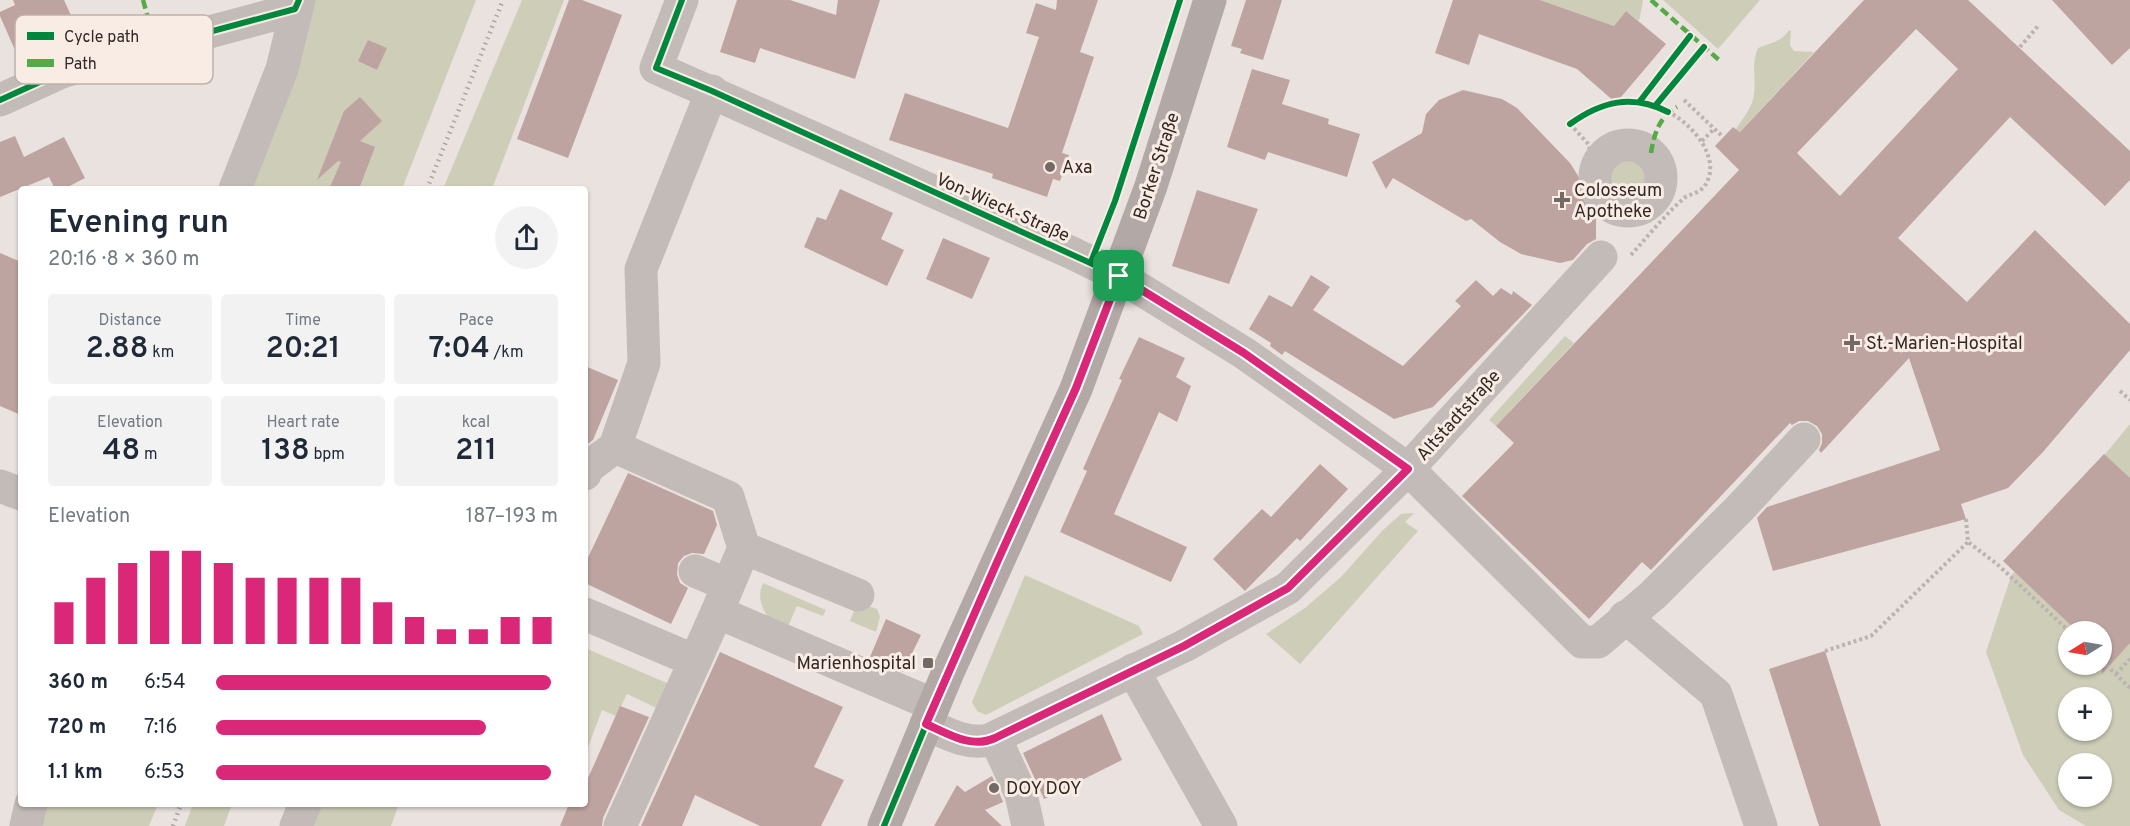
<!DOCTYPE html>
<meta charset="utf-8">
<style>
body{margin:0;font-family:Overpass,sans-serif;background:#f2f2f3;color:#1f2937;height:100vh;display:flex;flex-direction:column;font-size:22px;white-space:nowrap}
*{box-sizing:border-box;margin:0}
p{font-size:20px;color:#747a83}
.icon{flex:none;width:33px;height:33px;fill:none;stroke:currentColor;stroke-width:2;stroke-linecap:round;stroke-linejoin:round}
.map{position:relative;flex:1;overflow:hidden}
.sheet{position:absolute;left:18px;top:186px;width:570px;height:621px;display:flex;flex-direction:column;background:#fff;border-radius:6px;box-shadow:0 2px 4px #0004}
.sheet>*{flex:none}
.needle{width:39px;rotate:259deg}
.controls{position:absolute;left:2058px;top:621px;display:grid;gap:12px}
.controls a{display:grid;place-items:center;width:54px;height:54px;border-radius:50%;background:#fff;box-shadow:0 2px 4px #0004;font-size:30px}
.pin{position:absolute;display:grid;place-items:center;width:51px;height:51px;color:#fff;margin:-26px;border-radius:12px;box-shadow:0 3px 9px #0006}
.round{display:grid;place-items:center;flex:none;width:63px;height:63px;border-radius:32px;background:#f2f2f3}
.summary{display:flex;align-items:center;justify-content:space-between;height:102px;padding:0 30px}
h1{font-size:33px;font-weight:600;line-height:45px}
.metrics{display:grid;grid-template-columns:repeat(3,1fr);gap:9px;height:102px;padding:6px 30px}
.metrics div{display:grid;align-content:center;border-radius:6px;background:#f2f2f3;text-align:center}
.metrics b{font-size:30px;font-weight:600}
.metrics small{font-size:16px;font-weight:400}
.metrics p{font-size:16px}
.chart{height:168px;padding:12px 30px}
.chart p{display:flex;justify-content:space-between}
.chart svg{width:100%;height:108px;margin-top:6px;stroke:#db2777;stroke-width:6}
ul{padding:0 30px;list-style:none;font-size:20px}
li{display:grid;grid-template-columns:96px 72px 1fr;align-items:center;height:45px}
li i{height:15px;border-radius:8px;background:#db2777}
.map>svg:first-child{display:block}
.green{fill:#ceceb8;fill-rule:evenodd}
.building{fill:#bda4a0;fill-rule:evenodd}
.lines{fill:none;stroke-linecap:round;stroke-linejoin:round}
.path{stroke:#bcb3af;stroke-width:4;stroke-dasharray:3 3;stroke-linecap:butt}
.minor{stroke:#c3bbb7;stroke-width:33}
.major{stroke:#b2a9a6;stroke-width:33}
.rail{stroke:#aba4a1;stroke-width:4.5;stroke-dasharray:1.5 4.5;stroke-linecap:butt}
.quiet{stroke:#54aa44;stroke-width:4.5;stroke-dasharray:9 4.5;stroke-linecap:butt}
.cycleway-casing{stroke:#f8ece4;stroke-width:10}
.cycleway{stroke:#00873e;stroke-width:6}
.route-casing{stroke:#fff;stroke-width:12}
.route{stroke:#db2777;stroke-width:8}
.poi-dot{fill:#736966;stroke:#f8ece4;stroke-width:2}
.labels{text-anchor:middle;stroke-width:6;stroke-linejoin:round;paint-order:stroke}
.street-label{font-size:18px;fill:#332826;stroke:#f8ece4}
.poi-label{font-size:18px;fill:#332826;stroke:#f8ece4;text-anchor:start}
.key{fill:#f8ece4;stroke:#bdb1ab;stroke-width:1.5}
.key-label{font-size:16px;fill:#332826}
</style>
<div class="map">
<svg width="2130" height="826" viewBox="0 0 2130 826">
<rect width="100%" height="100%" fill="#eae2de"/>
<!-- green -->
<g class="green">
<path d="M312,0H476L402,189H252Z"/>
<path d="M522,0H564L492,189H443Z"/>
<path d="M1540,0H1642L1643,1L1639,21L1626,11L1614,26Z"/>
<path d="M1663,0H1760L1718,49Z"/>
<path d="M1789,30L1791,31L1790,45L1794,51L1814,52L1740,132L1736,129C1743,118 1752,108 1754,95C1756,77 1751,64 1758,48C1771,43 1781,42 1789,30Z"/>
<circle cx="1627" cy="176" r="21"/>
<path d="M1565,336L1574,343L1496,426L1489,420Z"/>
<path d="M2130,424V826H2086L2059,810L2023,755L1986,652L2011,576L2083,481ZM2068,632H2102V664H2068ZM2068,698H2102V730H2068ZM2068,764H2102V796H2068Z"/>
<path d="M1414,513L1405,522L1418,531L1300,664L1266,634L1305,608L1341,577L1383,530L1401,514Z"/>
<path d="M1025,575L1139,626L1143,634L986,715L977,711L972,702Z"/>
<path d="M763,583L826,610L823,616L797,606L786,631C768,623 754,602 763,583Z"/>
<path d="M857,602L877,609L880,617L876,632L850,621Z"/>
<path d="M585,648L674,686L665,712L627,694L616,716L602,710L585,755Z"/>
<path d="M45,804H158L149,826H40Z"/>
<path d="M193,804H232L224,826H185Z"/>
<path d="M320,804H399L391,826H308Z"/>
</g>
<!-- building -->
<g class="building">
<path d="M13,0H64L78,31L18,57L0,16V12L15,5Z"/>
<path d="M569,0H582L622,15L568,158L517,139Z"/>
<path d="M737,0H790L836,15L838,0H880L855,79L760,48L755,63L720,52Z"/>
<path d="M1057,0H1098L1080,52L1094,57L1062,153L1069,155L1060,181L1053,179L1047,197L992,178L993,174L889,140L905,93L1008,128L1039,37L1026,33L1036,3L1056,10Z"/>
<path d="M1246,0H1282L1263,60L1240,53L1242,49L1231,46Z"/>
<path d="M1453,0H1540L1614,26L1626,11L1666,44L1616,103L1577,69L1479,34L1469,65L1435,53Z"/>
<path d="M1864,0H1968L2130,151V180L2105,206L2010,117L1898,238L1967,302L2035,230L2130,324V350L2043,452L2008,488L1961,504L1966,519L1773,571L1757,518L1767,507L1940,450L1909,358L1821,453L1819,450L1822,443V434L1817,426L1808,421H1799L1792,425L1790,423L1651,570L1642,562L1589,619L1462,496L1514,443L1496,426L1739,170L1715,146L1733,127L1740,132ZM1916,29L1958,69L1840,196L1797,153Z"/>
<path d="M2052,0H2130V48L2112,65Z"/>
<path d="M368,40L387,48L377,70L358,61Z"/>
<path d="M1252,69L1290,80L1282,104L1329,119L1328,124L1360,134L1347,177L1268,152L1265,160L1227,147Z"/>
<path d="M1463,90L1502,99L1517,108L1570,163L1580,179L1596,213V239L1587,244L1573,260L1560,263L1521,254L1500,242L1471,219L1466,221L1393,178L1386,189L1372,162L1422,133L1426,114L1439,100Z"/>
<path d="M360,97L382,121L360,141L375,147L359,189H329L341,162L338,161L317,180L344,111Z"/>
<path d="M15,136L24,157L64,137L85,178L64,189H55L49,177L0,197V142Z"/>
<path d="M840,189L893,213L881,239L904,250L887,286L804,247L817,217L826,220Z"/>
<path d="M1197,190L1258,209L1229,284L1172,266Z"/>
<path d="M943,238L990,258L972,299L926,279Z"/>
<path d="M0,253L21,262V415L0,406Z"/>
<path d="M1311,275L1330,287L1313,310L1403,366L1461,306L1455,301L1476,280L1493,296L1501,288L1512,295L1513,291L1532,305L1433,407L1394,419L1285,351L1282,355L1270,346L1271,343L1249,329L1269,295L1292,307Z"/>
<path d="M1139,337L1185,358L1176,377L1191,386L1177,422L1159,412L1114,514L1187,547L1171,582L1060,532L1087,471L1083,469L1122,380L1119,379Z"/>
<path d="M585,366L618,380L593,440L585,446Z"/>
<path d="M2104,454L2130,478V643L2102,674V632H2078L2003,561Z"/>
<path d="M1320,464L1348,489L1300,541L1297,538L1245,591L1213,559L1262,509L1271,517Z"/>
<path d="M628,473L713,511L717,525L704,554L692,553L684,556L678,563L677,574L680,583L688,588L671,624L585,583V564Z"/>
<path d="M886,619L921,635L903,672L870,657Z"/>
<path d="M1825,651L1881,826H1819L1769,669Z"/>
<path d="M720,652L843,707L814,767L844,780L821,826H760L695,795L682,826H641Z"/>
<path d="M620,706L649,717L603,818L602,826H560L569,804H585V785Z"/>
<path d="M1102,714L1122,760L1044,799L1023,753Z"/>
<path d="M992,776L1003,802L985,810L1002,826H934L957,785L965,792Z"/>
</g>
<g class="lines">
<!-- path -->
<g class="path">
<path d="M2020,47L2038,26"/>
<path d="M1684,100L1723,137"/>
<path d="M1570,124L1601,158"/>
<path d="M1702,141L1714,129"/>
<path d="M1590,147L1581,169L1593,206"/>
<path d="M1631,255C1648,236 1664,216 1683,199C1688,194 1697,194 1703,188C1725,161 1692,123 1668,112"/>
<path d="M2120,391L2130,400"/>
<path d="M1966,519L1968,542L1997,564L2070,632"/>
<path d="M1825,651L1871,636L1968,542"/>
<path d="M2102,661L2130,688"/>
<path d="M2116,674L2130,659"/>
</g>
<!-- minor -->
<g class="minor">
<path d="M682,0L656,68L1072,253L1119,276L1244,353L1408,469L1582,642H1598L1653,595L1741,507L1804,439"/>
<path d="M0,100L64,71L295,9"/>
<circle cx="1628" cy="178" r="33"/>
<path d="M235,189L282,69L299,0"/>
<path d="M615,447L728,497L744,548L717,612"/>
<path d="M585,474L587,468L615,447L644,363L641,269L712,91"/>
<path d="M0,486L21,494"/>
<path d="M744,548L858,595"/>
<path d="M695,571L728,585"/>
<path d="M585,614L695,661L717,612L934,705"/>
<path d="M1625,617L1716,694L1761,826"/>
<path d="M1133,670L1221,826"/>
<path d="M926,724C946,733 966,745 989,740L1184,646L1288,588L1408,469L1601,257"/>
<path d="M995,738L1021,794L1028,826"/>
<path d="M26,826L31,804"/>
<path d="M296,826L305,804"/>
<path d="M620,826L695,661"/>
</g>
<!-- major -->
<path class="major" d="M884,826L948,672L1076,389L1151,186L1210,0"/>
<!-- rail -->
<g class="rail">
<path d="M427,189L503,0"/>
<path d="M173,826L181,804"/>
</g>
<!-- quiet -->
<g class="quiet">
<path d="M143,0L156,46"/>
<path d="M1651,0L1719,60"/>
<path d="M1651,153C1654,134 1659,117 1677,107"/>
</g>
<defs>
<g id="cycleway">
<path d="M682,0L656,68L712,91L1119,276L1244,353L1408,469"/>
<path d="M0,100L64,71L295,9L299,0"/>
<path d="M1640,101L1690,36"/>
<path d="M1655,106L1704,47"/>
<path d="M1570,124C1602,101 1632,94 1668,112"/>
<path d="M1091,262L1115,201L1180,0"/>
<path d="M884,826L948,672L1076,389L1119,276"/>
</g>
</defs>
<!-- cycleway casing -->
<use href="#cycleway" class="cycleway-casing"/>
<!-- cycleway -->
<use href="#cycleway" class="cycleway"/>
</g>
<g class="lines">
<defs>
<path id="route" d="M1119,276L1244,353L1408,469L1288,588L1184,646L995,738C971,749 949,734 926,724L998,560L1076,388Z"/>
</defs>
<!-- route casing -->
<use href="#route" class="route-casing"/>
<!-- route -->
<use href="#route" class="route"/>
</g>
<!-- markers -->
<g class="poi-dot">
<circle cx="1050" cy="167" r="6"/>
<path d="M1559 191h6v6h6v6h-6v6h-6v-6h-6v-6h6z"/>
<path d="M1849 334h6v6h6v6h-6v6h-6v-6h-6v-6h6z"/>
<rect x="922" y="657" width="12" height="12" rx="3"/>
<circle cx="994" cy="788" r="6"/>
</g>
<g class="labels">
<!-- street labels -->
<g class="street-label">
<text transform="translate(1156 166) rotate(-72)" y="6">Borker Straße</text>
<text transform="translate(1003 207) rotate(24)" y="6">Von-Wieck-Straße</text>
<text transform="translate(1458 415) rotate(-48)" y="6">Altstadtstraße</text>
</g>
<!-- poi labels -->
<g class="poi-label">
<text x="1062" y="173">Axa</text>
<text x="1574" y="196">Colosseum<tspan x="1574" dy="21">Apotheke</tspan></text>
<text x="1866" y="349">St.-Marien-Hospital</text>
<text x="916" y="669" text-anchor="end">Marienhospital</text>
<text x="1006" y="794">DOY DOY</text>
</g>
</g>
<!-- legend -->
<rect x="15" y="15" width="198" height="69" rx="9" class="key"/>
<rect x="27" y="32" width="27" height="8" fill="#00873e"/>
<rect x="27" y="59" width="27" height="8" fill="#54aa44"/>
<g class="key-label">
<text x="64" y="42">Cycle path</text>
<text x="64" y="69">Path</text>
</g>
</svg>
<div class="controls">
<a><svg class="needle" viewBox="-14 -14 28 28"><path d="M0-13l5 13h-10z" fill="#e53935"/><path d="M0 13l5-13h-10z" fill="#747a83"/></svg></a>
<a>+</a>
<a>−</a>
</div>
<div class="pin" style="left:1119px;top:276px;background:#1e9e55"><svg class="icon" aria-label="arrive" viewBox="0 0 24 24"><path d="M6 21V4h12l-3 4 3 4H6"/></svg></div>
<section class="sheet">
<div class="summary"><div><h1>Evening run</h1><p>20:16 · 8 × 360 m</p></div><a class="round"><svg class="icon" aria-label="share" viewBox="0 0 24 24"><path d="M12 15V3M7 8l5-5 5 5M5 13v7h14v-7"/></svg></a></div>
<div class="metrics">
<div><p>Distance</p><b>2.88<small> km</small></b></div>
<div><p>Time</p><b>20:21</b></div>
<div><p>Pace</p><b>7:04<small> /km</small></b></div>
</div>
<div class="metrics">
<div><p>Elevation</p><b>48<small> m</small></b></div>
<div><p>Heart rate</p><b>138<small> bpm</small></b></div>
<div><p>kcal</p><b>211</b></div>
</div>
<div class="chart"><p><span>Elevation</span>187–193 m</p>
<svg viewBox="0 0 160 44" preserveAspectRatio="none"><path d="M5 44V27M15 44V17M25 44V11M35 44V6M45 44V6M55 44V11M65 44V17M75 44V17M85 44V17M95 44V17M105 44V27M115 44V33M125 44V38M135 44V38M145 44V33M155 44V33"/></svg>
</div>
<ul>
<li><b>360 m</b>6:54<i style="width:98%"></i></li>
<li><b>720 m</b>7:16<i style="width:79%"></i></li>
<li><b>1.1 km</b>6:53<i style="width:98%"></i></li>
</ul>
</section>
</div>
